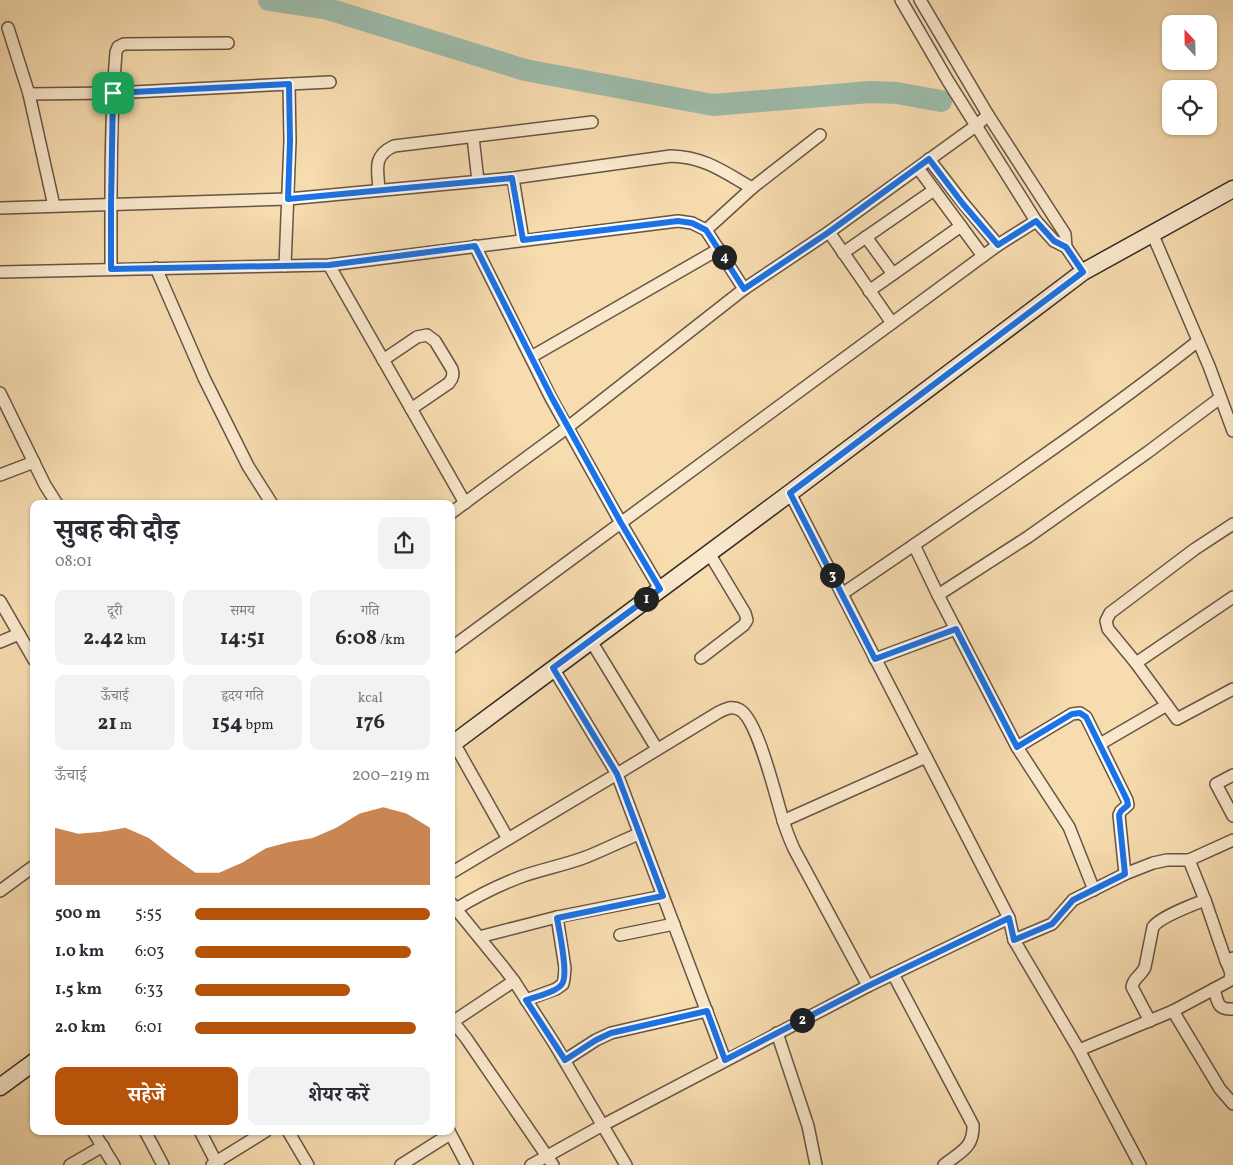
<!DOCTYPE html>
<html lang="hi">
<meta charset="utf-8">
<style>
body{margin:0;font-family:Vollkorn,"Noto Serif Devanagari",serif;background:#f2f2f3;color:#2b2b33;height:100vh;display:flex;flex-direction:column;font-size:19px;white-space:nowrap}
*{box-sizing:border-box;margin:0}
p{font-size:16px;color:#7c7c81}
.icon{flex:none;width:28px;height:28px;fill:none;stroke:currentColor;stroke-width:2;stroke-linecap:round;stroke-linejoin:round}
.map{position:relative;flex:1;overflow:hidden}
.details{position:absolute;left:30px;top:500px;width:425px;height:635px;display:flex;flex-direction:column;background:#fff;border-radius:10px;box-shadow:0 1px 4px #0004}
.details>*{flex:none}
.needle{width:32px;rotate:338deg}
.fabs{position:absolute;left:1162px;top:15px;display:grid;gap:10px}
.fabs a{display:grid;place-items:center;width:55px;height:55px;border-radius:10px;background:#fff;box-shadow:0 1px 4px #0004;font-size:25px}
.pin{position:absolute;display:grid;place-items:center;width:42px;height:42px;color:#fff;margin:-21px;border-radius:10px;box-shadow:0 2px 8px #0006}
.km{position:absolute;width:25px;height:25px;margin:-12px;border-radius:50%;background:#222;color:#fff;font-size:14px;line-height:25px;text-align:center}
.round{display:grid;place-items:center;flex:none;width:52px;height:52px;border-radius:10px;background:#f2f2f3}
.summary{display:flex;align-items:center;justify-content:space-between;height:85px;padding:0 25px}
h1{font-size:28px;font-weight:700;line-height:38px}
.stats{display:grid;grid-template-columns:repeat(3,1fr);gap:8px;height:85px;padding:5px 25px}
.stats div{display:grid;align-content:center;border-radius:10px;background:#f2f2f3;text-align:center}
.stats b{font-size:21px;font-weight:700}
.stats small{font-size:14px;font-weight:400}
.stats p{font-size:14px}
.chart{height:140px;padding:10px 25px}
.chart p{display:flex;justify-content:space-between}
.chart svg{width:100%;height:90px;margin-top:5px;fill:#b45309;opacity:.7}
.button{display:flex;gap:10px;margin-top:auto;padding:10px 25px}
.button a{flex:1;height:58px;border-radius:10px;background:#b45309;color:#fff;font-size:20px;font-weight:700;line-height:58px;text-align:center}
.button a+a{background:#f2f2f3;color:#2b2b33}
ul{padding:0 25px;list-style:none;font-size:16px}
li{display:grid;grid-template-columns:80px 60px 1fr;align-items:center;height:38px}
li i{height:12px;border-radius:6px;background:#b45309}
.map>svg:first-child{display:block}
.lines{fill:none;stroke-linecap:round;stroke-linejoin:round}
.river{stroke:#9dbcac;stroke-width:22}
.street-casing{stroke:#665646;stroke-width:14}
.secondary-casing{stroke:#352923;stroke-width:19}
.street{stroke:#fae8cc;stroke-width:11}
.secondary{stroke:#fae8cc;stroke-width:16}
.route-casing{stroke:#fff;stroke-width:10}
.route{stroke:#1a73e8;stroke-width:6}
</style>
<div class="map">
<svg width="1233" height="1165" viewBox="0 0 1233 1165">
<rect width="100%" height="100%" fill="#f7dcb0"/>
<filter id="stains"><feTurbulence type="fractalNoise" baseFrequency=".004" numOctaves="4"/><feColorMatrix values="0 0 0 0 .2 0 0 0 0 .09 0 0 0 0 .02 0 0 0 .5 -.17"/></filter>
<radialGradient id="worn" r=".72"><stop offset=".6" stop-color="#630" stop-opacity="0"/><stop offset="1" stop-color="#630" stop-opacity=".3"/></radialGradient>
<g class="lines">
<!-- river -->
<path class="river" d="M269,0L328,9L525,70L713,105L870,92L897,93L941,101"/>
<defs>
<g id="street">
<path d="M901,0L948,81L1036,221L1054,241L1066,247"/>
<path d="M920,0L988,115L1065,234L1066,247L1083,272"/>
<path d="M8,28L29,94L54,206"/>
<path d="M29,94L113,93L330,82"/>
<path d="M473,137L478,181"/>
<path d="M929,159L963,203L998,245"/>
<path d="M918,168L983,256"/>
<path d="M513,178L523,240"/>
<path d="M379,190C378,170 372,156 394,146L592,122"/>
<path d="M0,208L288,199L513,178L671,156C705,157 724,172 752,188"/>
<path d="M706,230L752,188L820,135"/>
<path d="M829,232L892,323"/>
<path d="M1152,233L1209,366L1233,431"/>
<path d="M866,237L893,274"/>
<path d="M475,246L551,398L621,523L660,589"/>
<path d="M843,253L934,190"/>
<path d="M329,265L465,503"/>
<path d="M285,266L290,141L289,84"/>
<path d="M156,268L204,378L248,466L272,504"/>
<path d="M111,269C111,197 110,124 116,52L118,47L124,44L228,43"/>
<path d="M0,272L329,265L678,221L692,223L706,230L744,289"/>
<path d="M869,291L961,226"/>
<path d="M531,357L719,249"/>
<path d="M383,360L417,337L427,335L435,341L452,369C454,374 453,378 449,383L411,409"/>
<path d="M0,393L45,485L57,504"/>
<path d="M0,475L34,462"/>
<path d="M790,493L1009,918L1014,940L1079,1050L1140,1165"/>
<path d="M451,513L568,427L744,289L829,232L977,125L988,115"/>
<path d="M1233,524L1195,549L1110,613L1106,621L1108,629L1136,663L1177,719L1233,689"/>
<path d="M914,545L938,595L1017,747L1069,827L1094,890"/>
<path d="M842,594C962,512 1084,431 1198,341"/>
<path d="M938,595L1028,537L1148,452L1220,398"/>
<path d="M0,601L34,660"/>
<path d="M591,641L657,749"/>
<path d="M0,642L19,634"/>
<path d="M451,648L998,245L1036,221"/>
<path d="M701,658L744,625L747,620L745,613L709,553"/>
<path d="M875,659L956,629"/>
<path d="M1136,663L1233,597"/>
<path d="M454,743L508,839"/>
<path d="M1100,744L1167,705"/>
<path d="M1017,747L1072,714L1080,713L1086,717L1127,800L1128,805L1121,811L1119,815L1125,874"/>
<path d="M1233,775L1216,784L1233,816"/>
<path d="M783,821L926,757"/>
<path d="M1189,860L1205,900L1226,961"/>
<path d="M451,873L617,774L553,668"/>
<path d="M0,891L34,866"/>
<path d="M451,903L504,968L514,981L554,1043L626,1165"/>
<path d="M456,909C477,896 499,885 523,876C543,869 565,865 586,857C604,850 621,841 639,834"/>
<path d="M620,935L674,924"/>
<path d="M479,937L557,917L663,896"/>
<path d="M1014,940L1052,924L1073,900L1125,874L1153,863L1167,860H1189L1233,840"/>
<path d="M893,974L973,1125C974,1148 960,1152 944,1165"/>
<path d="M1214,989C1218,1002 1217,1010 1233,1009"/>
<path d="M526,1000L556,989L563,984L564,979L565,968L557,917"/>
<path d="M1173,1011L1220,1089L1233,1104"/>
<path d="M451,1019L466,1038L553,1165"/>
<path d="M1150,1021L1132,987C1133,978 1142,975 1145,967L1153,927C1160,917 1192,905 1205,900"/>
<path d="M451,1023L514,981"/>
<path d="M777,1033L808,1126L816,1165"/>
<path d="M1079,1050L1173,1011L1229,981C1233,974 1229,968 1226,961L1233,958"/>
<path d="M565,1060L596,1040L611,1033L707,1011"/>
<path d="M725,1060L617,774L719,712C726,709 732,705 740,710C758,720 776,798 783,820C786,830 790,840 794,849L868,986"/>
<path d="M93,1131L114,1165"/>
<path d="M145,1131L163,1165"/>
<path d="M200,1131L216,1162L212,1165"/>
<path d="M288,1131L308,1165"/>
<path d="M449,1131L467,1165"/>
<path d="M70,1165L103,1146"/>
<path d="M218,1165L216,1162L266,1131"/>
<path d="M401,1165L450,1134"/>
<path d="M531,1165L603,1125L868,986L1009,918"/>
</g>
<g id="secondary">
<path d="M451,745L790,493L1083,272L1233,189"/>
<path d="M0,1087L34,1062"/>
</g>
</defs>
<!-- street casing -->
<use href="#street" class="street-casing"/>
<!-- secondary casing -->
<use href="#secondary" class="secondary-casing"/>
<!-- street -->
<use href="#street" class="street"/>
<!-- secondary -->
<use href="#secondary" class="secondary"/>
</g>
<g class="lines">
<defs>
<path id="route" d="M289,84L290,141L288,199L512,178L523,240L678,221L692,223L706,230L744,289L829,232L929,159L963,204L998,245L1036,221L1054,241L1066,247L1083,272L790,493L875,659L956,629L1017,747L1072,714L1080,713L1086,717L1127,800L1128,805L1121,811L1119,815L1125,874L1073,900L1052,924L1014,940L1009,918L868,986L725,1060L707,1011L611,1033L596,1040L565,1060L526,1000C535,997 557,992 562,984C569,975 559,930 557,918L663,896L617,774L553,668L660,589L621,523L552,398L475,246L329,265L111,269V204L113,93Z"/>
</defs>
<!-- route casing -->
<use href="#route" class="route-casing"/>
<!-- route -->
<use href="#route" class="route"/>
</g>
<rect width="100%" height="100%" filter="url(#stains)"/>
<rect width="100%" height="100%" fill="url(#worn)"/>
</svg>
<div class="fabs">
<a><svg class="needle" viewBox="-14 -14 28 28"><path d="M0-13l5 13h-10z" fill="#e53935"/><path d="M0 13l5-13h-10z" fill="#7c7c81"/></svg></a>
<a><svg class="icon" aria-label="locate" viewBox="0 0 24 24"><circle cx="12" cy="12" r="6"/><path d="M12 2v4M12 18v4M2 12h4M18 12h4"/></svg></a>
</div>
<div class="pin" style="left:113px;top:93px;background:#1e9e55"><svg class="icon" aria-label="arrive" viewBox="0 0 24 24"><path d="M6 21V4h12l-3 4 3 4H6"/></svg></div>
<b class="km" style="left:646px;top:599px">1</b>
<b class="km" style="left:802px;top:1020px">2</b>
<b class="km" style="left:832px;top:575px">3</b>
<b class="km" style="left:724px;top:257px">4</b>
<section class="details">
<div class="summary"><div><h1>सुबह की दौड़</h1><p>08:01</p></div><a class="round"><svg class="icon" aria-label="share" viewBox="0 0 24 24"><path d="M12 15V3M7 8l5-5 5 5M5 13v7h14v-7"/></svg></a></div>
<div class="stats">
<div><p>दूरी</p><b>2.42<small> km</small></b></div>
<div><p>समय</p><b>14:51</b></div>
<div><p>गति</p><b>6:08<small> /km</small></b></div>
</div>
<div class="stats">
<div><p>ऊँचाई</p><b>21<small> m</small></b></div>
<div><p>हृदय गति</p><b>154<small> bpm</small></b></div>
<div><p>kcal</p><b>176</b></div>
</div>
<div class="chart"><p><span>ऊँचाई</span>200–219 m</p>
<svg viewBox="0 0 160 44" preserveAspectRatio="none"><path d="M0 44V16L10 19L20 18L30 16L40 21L50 30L60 38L70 38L80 33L90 26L100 23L110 21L120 16L130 9L140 6L150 9L160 16V44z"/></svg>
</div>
<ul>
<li><b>500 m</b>5:55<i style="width:100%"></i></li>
<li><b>1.0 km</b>6:03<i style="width:92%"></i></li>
<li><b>1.5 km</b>6:33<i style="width:66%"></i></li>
<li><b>2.0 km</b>6:01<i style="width:94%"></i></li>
</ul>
<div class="button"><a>सहेजें</a><a>शेयर करें</a></div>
</section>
</div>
